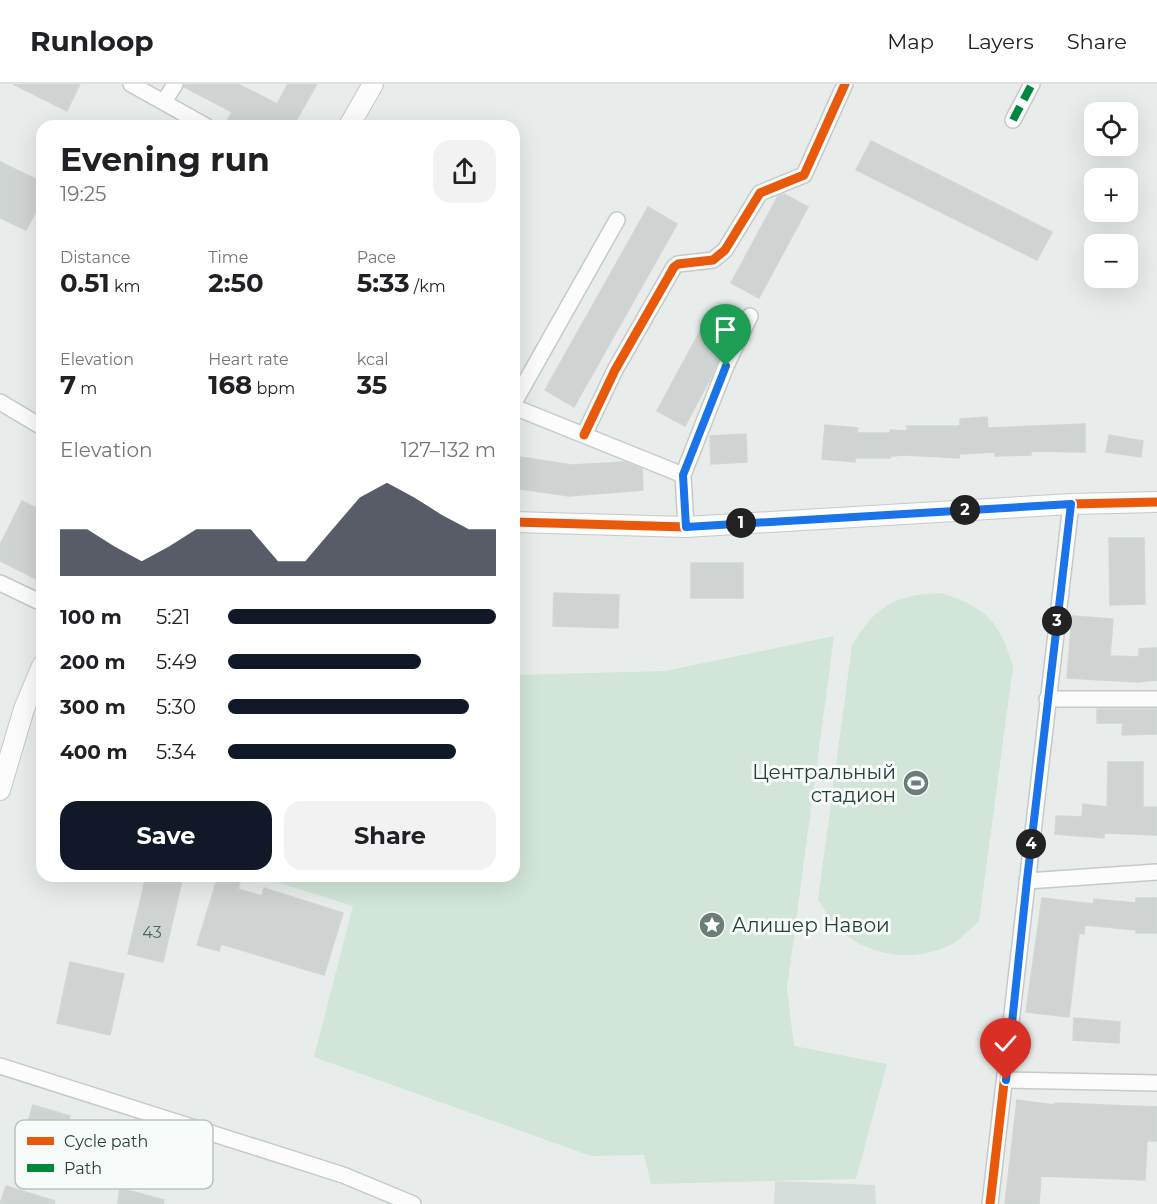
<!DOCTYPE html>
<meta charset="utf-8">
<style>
body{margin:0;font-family:Montserrat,sans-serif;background:#f2f2f2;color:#202124;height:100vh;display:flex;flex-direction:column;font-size:22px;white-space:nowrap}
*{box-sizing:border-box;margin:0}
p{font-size:20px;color:#757577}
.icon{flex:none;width:33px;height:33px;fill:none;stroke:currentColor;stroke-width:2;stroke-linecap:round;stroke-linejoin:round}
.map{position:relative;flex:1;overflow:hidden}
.side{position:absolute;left:36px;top:36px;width:484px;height:762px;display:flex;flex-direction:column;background:#fff;border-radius:18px;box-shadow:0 6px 24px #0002}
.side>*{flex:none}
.fabs{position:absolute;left:1084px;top:18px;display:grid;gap:12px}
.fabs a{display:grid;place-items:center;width:54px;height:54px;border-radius:12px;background:#fff;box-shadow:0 6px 24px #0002;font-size:30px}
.pin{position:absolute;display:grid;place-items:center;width:51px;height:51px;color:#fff;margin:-62px -26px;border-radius:50% 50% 50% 0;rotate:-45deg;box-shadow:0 0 6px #0007}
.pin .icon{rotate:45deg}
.km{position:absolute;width:30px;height:30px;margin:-15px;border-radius:50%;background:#222;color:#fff;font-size:16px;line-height:30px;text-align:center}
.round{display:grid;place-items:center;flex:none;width:63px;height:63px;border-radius:18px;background:#f2f2f2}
.headline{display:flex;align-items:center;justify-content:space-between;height:102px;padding:0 24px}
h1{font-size:33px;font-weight:700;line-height:45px}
.stats{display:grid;grid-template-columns:repeat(3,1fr);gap:9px;height:102px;padding:6px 24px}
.stats div{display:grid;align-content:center}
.stats b{font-size:26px;font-weight:700}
.stats small{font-size:16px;font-weight:400}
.stats p{font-size:16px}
.chart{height:168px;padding:12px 24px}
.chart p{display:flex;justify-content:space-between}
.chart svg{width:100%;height:108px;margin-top:6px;fill:#111827;opacity:.7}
.primary-button{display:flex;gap:12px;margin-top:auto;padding:12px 24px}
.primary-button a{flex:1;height:69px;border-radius:18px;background:#111827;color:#fff;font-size:24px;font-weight:700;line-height:69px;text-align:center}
.primary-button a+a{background:#f2f2f2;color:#202124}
ul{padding:0 24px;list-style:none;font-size:20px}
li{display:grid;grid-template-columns:96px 72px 1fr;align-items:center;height:45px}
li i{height:15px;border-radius:8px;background:#111827}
header{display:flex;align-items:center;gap:36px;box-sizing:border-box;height:84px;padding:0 30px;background:#fff;border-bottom:2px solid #e0e0e0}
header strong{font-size:28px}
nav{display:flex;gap:33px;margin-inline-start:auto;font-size:21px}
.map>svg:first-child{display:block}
.built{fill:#d6dedb}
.green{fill:#d1e6d8}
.building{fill:#cfd4d2;stroke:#d1d6d4;stroke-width:1.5}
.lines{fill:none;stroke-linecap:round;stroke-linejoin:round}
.minor-casing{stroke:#c5cac8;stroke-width:18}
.tertiary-casing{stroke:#c5cac8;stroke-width:22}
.minor{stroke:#fcfcfc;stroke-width:15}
.tertiary{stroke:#fcfcfc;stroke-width:20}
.quiet{stroke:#00873e;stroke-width:8;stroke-dasharray:15 8;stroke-linecap:butt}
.cycleway-casing{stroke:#f7fbf9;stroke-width:13}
.cycleway{stroke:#e8590c;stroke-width:9}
.route-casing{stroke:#fff;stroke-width:12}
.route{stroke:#1a73e8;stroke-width:8}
.labels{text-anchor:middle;stroke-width:6;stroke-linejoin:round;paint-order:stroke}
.number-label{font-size:16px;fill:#506761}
.poi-label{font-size:20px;fill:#24423a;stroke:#f7fbf9;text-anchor:end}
.key{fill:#f7fbf9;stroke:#b8c4c0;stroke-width:1.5}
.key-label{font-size:16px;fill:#24423a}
</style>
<header>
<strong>Runloop</strong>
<nav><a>Map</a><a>Layers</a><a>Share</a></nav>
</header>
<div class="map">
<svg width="1157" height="1120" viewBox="0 0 1157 1120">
<rect width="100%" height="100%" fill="#e8edeb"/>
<!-- built -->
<path class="built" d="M775,1097L875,1101L876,1120H774Z"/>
<!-- green -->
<g class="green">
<path d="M941,509C986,523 1000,538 1013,583L979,837C971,844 963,853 954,859C916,880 867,873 837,843C829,835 824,824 818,816L852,561C877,521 894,511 941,509Z"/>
<path d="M834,552L787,905L794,962L887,980L856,1095L651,1100L644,1071L591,1072L314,973L353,822L258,792H514L515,591L665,587Z"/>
</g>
<!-- building -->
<g class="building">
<path d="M13,0H80L67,27Z"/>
<path d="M185,0H238L277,20L288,0H317L293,42H224L232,28L184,3Z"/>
<path d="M871,57L1052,148L1037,176L856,86Z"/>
<path d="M0,78L42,98V116L26,146L0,134Z"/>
<path d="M784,110L808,123L759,214L731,199L778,112Z"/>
<path d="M648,123L677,140L574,323L545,306Z"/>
<path d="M706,236L731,250L710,295L685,342L657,327Z"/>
<path d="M987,333L988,344L1085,340V368L1031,367V371L995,372V368L959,370V374L906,371L890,372V374H855V378L822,375L825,341L858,344L857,349H890V346L907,347V342H960V335Z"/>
<path d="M746,350L747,378L711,380L710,352Z"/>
<path d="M1109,351L1143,357L1141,373L1106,368Z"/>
<path d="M514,372L572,381L624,378L642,385L643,406L569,412L514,404Z"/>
<path d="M22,417L42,427V498L0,477V461Z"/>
<path d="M1109,454H1144L1145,520L1110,521Z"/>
<rect x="691" y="479" width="52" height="35"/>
<path d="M554,509L619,511L618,544L553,542Z"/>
<path d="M1072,532L1113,535L1110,572L1139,573V565L1157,564V596L1138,598L1067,594Z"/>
<path d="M1097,625H1157V650L1122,651L1123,639H1097Z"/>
<path d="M1108,678H1143V723H1157V751L1104,749V754L1055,750L1056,732L1082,733L1083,720L1107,723Z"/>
<path d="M146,792H183L163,878L128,870Z"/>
<path d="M218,792L241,795L238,805L262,812L264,804L343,829L324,891L221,860L219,867L197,861Z"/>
<path d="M1042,814L1093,820L1094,815L1136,819V814H1157V849H1136V846L1085,841L1084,850L1079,849L1069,933L1026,928Z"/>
<path d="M70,878L124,890L110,951L57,939Z"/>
<path d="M1074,934L1120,938L1119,959L1073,956Z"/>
<path d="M1017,1016L1054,1021L1055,1019L1157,1023V1057H1147L1145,1096L1041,1092L1039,1120H1005Z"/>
<path d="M33,1021L70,1032L53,1089L16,1078Z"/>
<path d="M6,1102L55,1117L54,1120H0Z"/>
<path d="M120,1104L164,1116L163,1120H118Z"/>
</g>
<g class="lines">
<defs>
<g id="minor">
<path d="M131,0L206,42"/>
<path d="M164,18L175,0"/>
<path d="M1013,36L1032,0"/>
<path d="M617,136L516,315L515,321L519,325L683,391"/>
<path d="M0,318L42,343"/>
<path d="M584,351L615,286L674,183L678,180L713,176L725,166L760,109L804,91L845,0"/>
<path d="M686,443L683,391L726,282L750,232"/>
<path d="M0,499L42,519"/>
<path d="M1047,615H1157"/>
<path d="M1027,797L1157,788"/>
<path d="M0,982L343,1091L413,1120"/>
<path d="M1006,996L1157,999"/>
<path d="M990,1120L1071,420"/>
</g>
<g id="tertiary">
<path d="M349,42L373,0"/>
<path d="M514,438L686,443L1071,420L1157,418"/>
<path d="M0,706L24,625L42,582"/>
</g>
</defs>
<!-- minor casing -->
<use href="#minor" class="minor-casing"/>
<!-- tertiary casing -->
<use href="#tertiary" class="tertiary-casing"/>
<!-- minor -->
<use href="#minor" class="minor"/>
<!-- tertiary -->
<use href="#tertiary" class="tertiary"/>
<!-- quiet -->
<path class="quiet" d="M1013,36L1032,0"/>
<defs>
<g id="cycleway">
<path d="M584,351L615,286L674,183L678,180L713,176L725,166L760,109L804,91L845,0"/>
<path d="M514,438L686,443L1071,420L1157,418"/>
<path d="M990,1120L1071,420"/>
</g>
</defs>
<!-- cycleway casing -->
<use href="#cycleway" class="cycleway-casing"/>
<!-- cycleway -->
<use href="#cycleway" class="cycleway"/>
</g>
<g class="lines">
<defs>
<path id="route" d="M726,282L683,391L686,443L1071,420L1027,796L1006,996"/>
</defs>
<!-- route casing -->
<use href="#route" class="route-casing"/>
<!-- route -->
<use href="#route" class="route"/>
</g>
<!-- icons -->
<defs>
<symbol id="stadium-disc" viewBox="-11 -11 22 22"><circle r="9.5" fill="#697e78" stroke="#f7fbf9"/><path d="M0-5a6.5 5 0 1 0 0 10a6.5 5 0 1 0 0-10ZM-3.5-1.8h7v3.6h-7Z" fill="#fff"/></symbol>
<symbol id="sight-disc" viewBox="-11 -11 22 22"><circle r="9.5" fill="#697e78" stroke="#f7fbf9"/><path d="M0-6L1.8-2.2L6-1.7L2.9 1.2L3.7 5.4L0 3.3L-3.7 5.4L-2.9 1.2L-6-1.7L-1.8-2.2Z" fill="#fff"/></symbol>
</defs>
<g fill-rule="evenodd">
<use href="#stadium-disc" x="901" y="684" width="30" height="30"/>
<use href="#sight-disc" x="697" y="826" width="30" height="30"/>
</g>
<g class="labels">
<!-- number labels -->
<g class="number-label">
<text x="152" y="854">43</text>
</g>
<!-- poi labels -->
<g class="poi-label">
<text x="896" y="695">Центральный<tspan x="896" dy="23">стадион</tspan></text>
<text x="732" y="848" text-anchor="start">Алишер Навои</text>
</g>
</g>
<!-- legend -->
<rect x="15" y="1036" width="198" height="69" rx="9" class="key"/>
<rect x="27" y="1053" width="27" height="8" fill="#e8590c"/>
<rect x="27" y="1080" width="27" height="8" fill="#00873e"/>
<g class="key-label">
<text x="64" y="1063">Cycle path</text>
<text x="64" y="1090">Path</text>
</g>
</svg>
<div class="fabs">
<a><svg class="icon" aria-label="locate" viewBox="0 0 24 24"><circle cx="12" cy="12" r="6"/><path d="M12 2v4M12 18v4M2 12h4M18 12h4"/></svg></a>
<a>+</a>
<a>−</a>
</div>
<div class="pin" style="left:726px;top:282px;background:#1e9e55"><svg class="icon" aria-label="arrive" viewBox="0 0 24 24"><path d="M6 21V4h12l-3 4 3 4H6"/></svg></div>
<div class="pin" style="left:1006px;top:996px;background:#d93025"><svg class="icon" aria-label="check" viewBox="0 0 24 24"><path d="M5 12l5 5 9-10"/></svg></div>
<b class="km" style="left:741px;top:439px">1</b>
<b class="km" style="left:965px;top:426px">2</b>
<b class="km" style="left:1057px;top:537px">3</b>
<b class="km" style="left:1031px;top:760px">4</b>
<section class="side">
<div class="headline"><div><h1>Evening run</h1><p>19:25</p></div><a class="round"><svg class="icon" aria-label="share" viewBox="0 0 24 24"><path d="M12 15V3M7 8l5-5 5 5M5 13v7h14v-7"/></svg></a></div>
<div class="stats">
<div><p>Distance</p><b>0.51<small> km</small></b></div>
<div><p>Time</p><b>2:50</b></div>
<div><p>Pace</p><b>5:33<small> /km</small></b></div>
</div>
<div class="stats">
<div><p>Elevation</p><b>7<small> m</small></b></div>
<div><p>Heart rate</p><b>168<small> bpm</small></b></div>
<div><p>kcal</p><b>35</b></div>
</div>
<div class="chart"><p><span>Elevation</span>127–132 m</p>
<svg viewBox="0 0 160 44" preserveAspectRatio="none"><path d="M0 44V25L10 25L20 32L30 38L40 32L50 25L60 25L70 25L80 38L90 38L100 25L110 12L120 6L130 12L140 19L150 25L160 25V44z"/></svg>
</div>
<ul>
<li><b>100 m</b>5:21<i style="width:100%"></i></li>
<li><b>200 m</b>5:49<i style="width:72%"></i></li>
<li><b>300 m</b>5:30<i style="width:90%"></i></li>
<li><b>400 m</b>5:34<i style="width:85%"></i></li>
</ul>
<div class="primary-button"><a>Save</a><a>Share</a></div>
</section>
</div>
